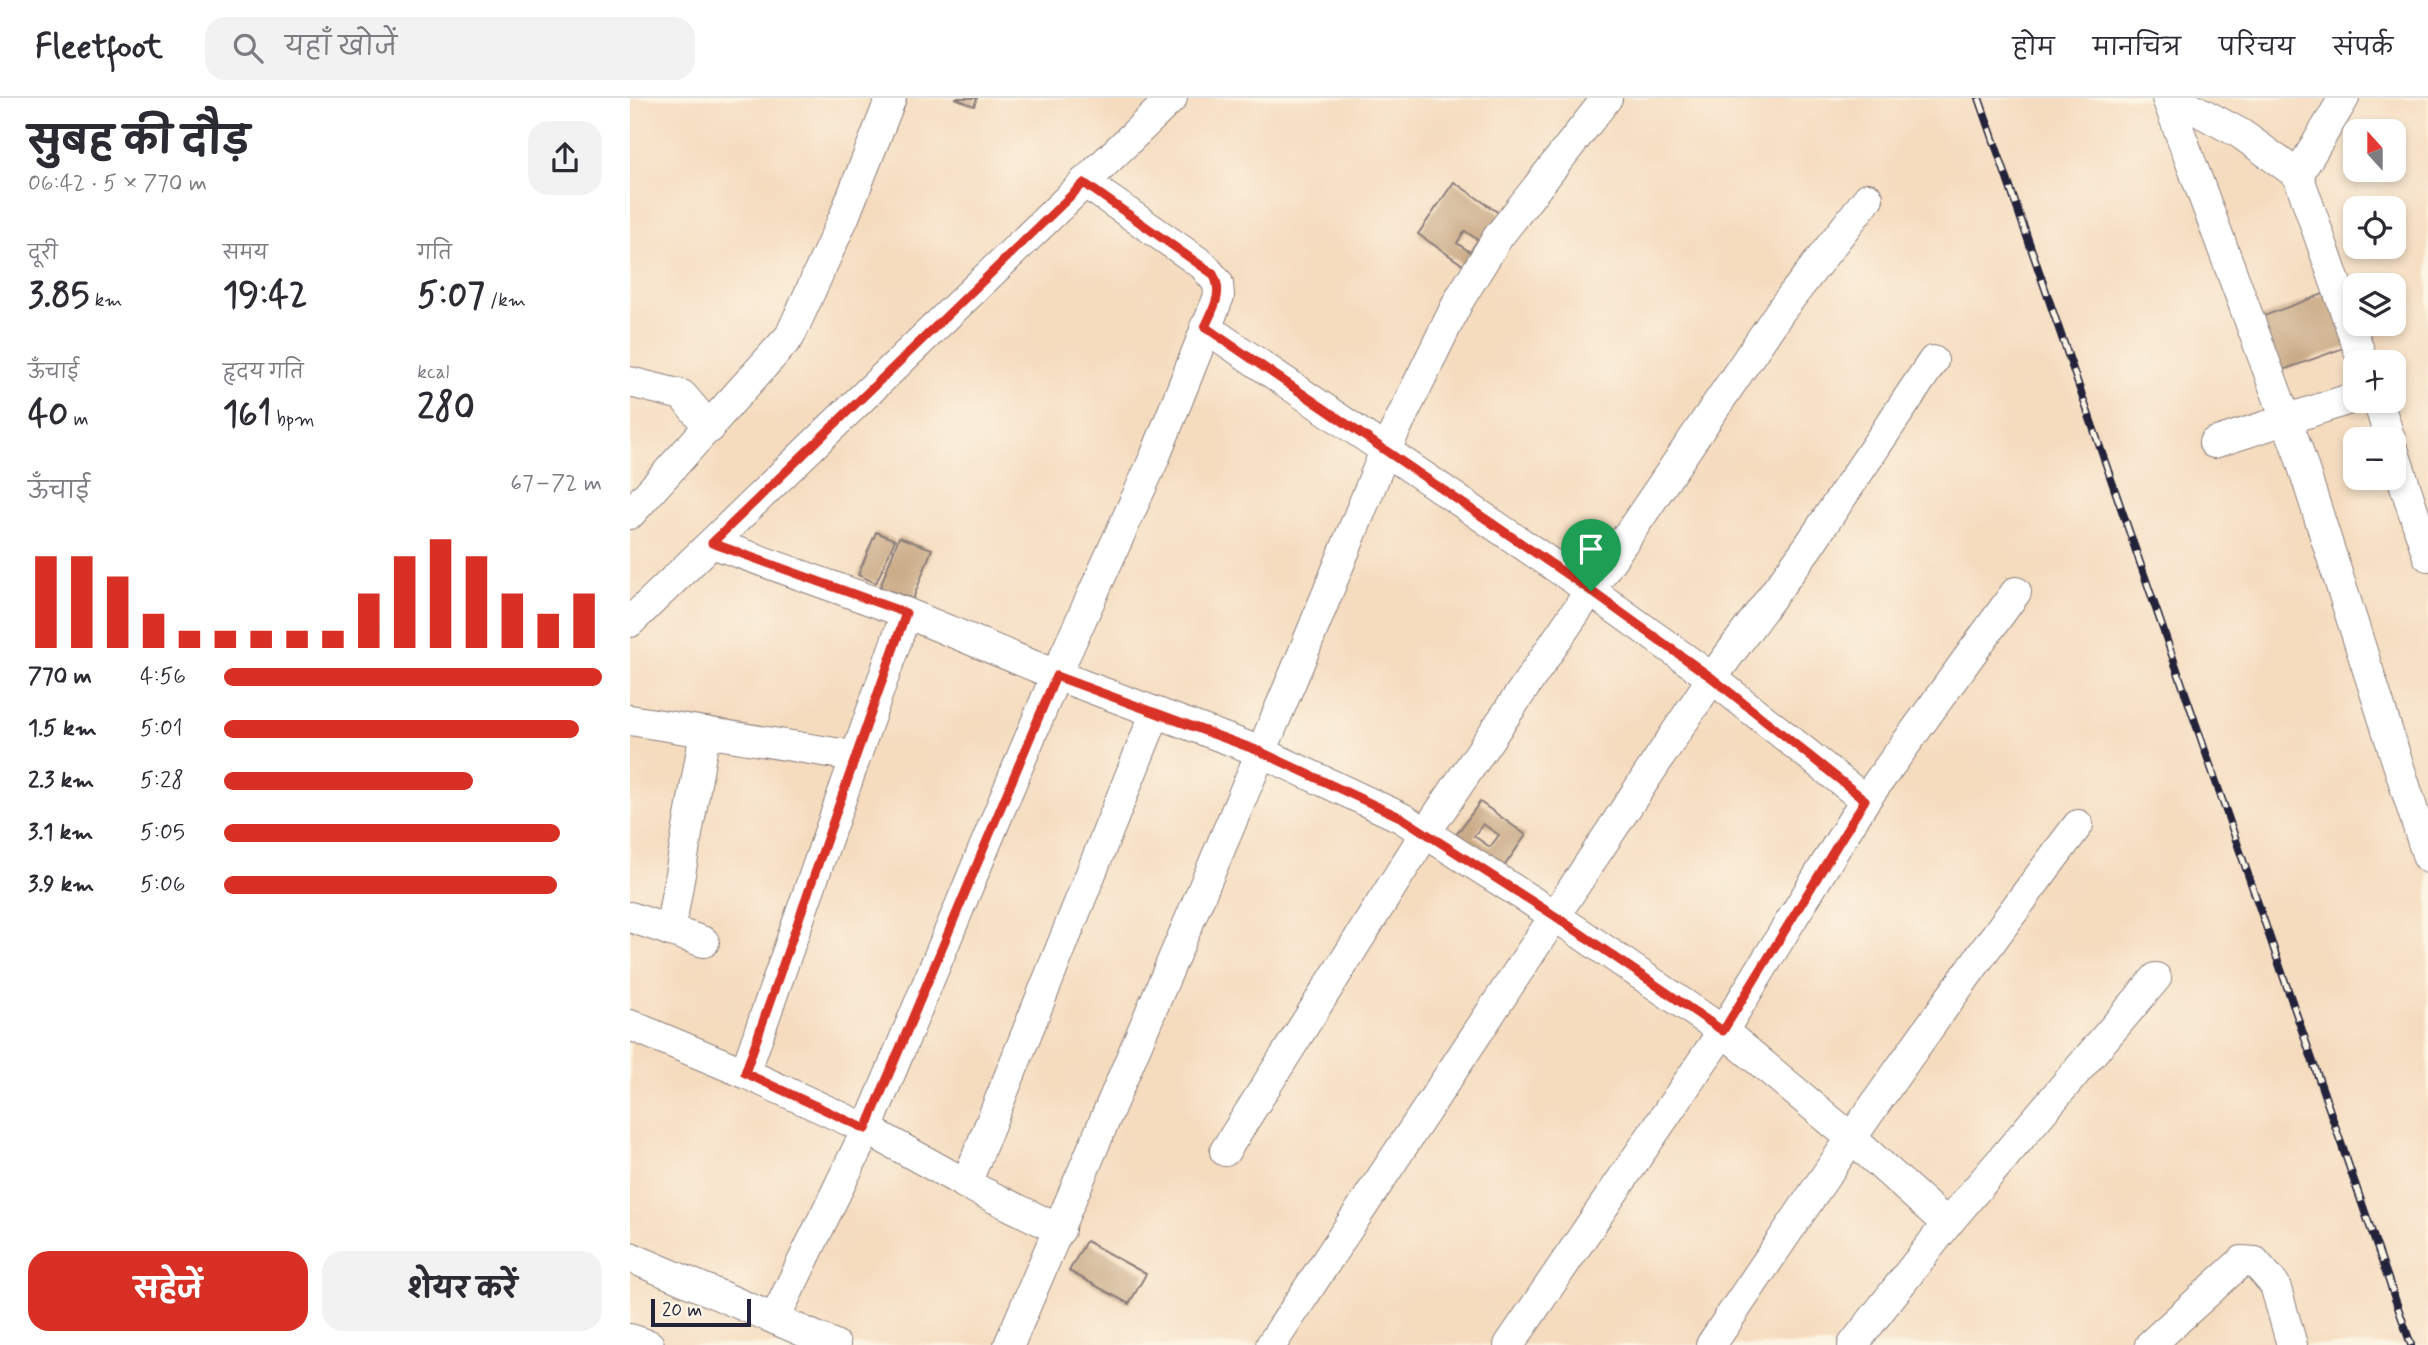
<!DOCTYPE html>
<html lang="hi">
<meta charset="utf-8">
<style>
body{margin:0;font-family:Mynerve,"Playpen Sans Deva",sans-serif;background:#f2f2f3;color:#2b2b33;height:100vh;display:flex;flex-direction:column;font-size:26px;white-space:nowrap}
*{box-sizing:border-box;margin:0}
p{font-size:23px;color:#7c7c81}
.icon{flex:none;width:38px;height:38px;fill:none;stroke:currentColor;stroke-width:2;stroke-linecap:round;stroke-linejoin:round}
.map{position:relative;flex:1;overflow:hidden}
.sheet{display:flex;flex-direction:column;background:#fff;width:630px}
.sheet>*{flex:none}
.needle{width:46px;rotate:339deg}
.fabs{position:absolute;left:1713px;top:21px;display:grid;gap:14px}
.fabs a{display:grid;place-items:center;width:63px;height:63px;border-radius:14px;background:#fff;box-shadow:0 4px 10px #0003;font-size:35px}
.scale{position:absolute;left:21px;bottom:18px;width:100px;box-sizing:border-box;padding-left:7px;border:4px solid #22223b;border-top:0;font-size:19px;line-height:24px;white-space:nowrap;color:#22223b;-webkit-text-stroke:5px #fcf5e5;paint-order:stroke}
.pin{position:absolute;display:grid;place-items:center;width:60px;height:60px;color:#fff;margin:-72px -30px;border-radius:50% 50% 50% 0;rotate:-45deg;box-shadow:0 0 7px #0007}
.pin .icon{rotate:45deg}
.round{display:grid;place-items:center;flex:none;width:74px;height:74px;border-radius:21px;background:#f2f2f3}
.overview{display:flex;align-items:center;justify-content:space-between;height:119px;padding:0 28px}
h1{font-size:38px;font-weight:700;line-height:52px}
.metrics{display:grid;grid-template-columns:repeat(3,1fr);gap:10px;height:119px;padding:7px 28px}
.metrics div{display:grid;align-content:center}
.metrics b{font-size:35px;font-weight:700}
.metrics small{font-size:19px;font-weight:400}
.metrics p{font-size:19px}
.chart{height:196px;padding:14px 28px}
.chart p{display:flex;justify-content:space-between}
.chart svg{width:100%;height:126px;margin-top:7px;stroke:#d93025;stroke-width:6}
.button{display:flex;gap:14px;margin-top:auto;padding:14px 28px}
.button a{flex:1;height:80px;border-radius:21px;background:#d93025;color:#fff;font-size:28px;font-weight:700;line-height:80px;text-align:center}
.button a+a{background:#f2f2f3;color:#2b2b33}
ul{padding:0 28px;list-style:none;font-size:23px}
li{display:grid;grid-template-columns:112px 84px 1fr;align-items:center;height:52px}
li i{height:18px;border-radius:9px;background:#d93025}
header{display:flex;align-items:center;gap:42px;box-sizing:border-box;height:98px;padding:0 35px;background:#fff;border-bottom:2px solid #e1e1e2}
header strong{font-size:33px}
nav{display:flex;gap:38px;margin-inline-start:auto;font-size:24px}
.search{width:490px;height:63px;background:#f2f2f3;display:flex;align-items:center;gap:18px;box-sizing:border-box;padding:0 24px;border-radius:21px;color:#7c7c81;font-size:26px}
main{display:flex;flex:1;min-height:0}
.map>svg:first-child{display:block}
.building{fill:#caab87;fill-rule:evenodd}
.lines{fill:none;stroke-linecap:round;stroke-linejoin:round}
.street-casing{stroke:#8c7f7d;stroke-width:32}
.street{stroke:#fff;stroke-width:30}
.rail-casing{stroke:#22223b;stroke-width:8}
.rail{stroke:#fcf5e5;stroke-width:5;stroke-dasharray:16;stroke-linecap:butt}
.route-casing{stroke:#fff;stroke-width:14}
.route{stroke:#d93025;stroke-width:9}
</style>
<header>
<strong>Fleetfoot</strong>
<div class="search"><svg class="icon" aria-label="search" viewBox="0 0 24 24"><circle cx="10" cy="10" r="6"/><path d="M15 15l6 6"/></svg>यहाँ खोजें</div>
<nav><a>होम</a><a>मानचित्र</a><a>परिचय</a><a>संपर्क</a></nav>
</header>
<main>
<section class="sheet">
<div class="overview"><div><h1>सुबह की दौड़</h1><p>06:42 · 5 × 770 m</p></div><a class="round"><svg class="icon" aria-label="share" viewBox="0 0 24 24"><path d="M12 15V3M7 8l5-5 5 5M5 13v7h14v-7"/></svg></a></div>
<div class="metrics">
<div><p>दूरी</p><b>3.85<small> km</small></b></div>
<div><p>समय</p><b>19:42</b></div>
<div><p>गति</p><b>5:07<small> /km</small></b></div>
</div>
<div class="metrics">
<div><p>ऊँचाई</p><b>40<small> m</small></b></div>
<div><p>हृदय गति</p><b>161<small> bpm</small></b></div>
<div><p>kcal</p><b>280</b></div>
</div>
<div class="chart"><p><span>ऊँचाई</span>67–72 m</p>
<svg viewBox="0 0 160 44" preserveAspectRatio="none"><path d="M5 44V12M15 44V12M25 44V19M35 44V32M45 44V38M55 44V38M65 44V38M75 44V38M85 44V38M95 44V25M105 44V12M115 44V6M125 44V12M135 44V25M145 44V32M155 44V25"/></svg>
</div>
<ul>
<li><b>770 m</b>4:56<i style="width:100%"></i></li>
<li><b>1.5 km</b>5:01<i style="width:94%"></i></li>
<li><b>2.3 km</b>5:28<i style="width:66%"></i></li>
<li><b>3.1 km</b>5:05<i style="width:89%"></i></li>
<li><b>3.9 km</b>5:06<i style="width:88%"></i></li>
</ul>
<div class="button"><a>सहेजें</a><a>शेयर करें</a></div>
</section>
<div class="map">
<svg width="1798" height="1247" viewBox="0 0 1798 1247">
<rect width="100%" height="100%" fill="#fcf5e5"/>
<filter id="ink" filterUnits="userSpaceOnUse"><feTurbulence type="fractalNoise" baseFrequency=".0143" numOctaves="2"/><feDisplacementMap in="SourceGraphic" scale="14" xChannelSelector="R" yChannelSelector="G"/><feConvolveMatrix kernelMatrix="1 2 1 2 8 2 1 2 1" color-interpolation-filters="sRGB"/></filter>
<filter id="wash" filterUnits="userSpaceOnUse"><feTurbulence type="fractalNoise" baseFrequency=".00686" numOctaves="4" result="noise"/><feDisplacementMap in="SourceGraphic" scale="28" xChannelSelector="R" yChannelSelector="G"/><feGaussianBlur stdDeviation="1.57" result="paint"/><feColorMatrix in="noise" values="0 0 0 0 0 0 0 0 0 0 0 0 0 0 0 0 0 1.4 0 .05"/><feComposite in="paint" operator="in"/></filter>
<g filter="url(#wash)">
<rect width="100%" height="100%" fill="#f5dcbf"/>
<g id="blocks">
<!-- building -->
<g class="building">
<path d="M325,0H347L344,8Z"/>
<path d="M824,84L879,122L842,173L788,136ZM835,133L848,142L840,154L827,145Z"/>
<path d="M1704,192L1725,246L1650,273L1631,219Z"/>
<path d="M246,434L265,442L246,485L228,477Z"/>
<path d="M269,439L302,451L283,501L250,489Z"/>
<path d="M850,704L896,737L873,770L826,737ZM853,726L869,737L860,749L844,738Z"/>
<path d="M456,1143L516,1176L499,1206L439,1173Z"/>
</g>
</g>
</g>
<g filter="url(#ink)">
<use href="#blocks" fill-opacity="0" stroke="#8c7f7d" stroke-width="2"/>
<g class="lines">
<defs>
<g id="street">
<path d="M1537,0L1668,353L1798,760"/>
<path d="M1544,0L1611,36L1668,77L1733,264"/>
<path d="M1668,77L1714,0"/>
<path d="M575,229L961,493L1082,580L1235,702"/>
<path d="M0,284L52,297L80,330"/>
<path d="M1748,303L1760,341"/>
<path d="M1584,345L1726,299"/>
<path d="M1764,354L1798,458"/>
<path d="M0,416L160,238L214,119L261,0"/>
<path d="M82,445L276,515L426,577L629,653L772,720L925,818L1093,933L1220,1039L1317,1126"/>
<path d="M0,524L542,0"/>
<path d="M0,622L224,658"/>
<path d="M0,819L74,844"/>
<path d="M40,833L75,634"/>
<path d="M0,927L115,975L237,1031L336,1086L430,1132"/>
<path d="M115,975L276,515"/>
<path d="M595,1053L796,734L1151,212L1238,100"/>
<path d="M336,1086L525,616"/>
<path d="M0,1159L205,1247"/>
<path d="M145,1220L237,1031L426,577L524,361L589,198L588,185L573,167L454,84"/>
<path d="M0,1241L19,1247"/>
<path d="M379,1247L672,558L755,353L829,202L868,139L977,0"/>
<path d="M641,1247L1082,580L1178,449L1303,263"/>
<path d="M879,1247L1093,933L1235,702L1386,494"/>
<path d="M1081,1247C1199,1071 1319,896 1448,727"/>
<path d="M1223,1247L1317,1126L1526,880"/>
<path d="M1520,1247L1612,1163L1625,1164L1645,1187L1662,1247"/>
</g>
</defs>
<!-- street casing -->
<use href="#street" class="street-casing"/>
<!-- street -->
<use href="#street" class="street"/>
<defs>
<path id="rail" d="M1349,0L1781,1247"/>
</defs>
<!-- rail casing -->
<use href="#rail" class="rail-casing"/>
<!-- rail -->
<use href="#rail" class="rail"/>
</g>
</g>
<g class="lines" filter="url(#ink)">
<defs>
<path id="route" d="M454,85L583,176C594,195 583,211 575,229L961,493L1082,580L1235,702L1093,933L925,818L772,720L629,653L426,578L236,1031L115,975L276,515L82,445Z"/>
</defs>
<!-- route casing -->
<use href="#route" class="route-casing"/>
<!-- route -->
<use href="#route" class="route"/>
</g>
</svg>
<div class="fabs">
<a><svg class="needle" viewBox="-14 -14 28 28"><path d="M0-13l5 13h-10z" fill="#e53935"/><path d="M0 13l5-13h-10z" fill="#7c7c81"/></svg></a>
<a><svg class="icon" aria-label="locate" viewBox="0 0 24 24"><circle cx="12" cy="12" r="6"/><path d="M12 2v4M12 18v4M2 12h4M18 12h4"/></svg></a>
<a><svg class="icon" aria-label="layers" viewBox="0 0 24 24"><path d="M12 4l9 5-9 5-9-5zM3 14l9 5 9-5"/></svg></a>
<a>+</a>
<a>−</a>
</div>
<div class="scale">20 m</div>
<div class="pin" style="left:961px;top:493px;background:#1e9e55"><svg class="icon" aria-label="arrive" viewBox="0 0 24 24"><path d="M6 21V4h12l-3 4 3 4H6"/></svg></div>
</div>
</main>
